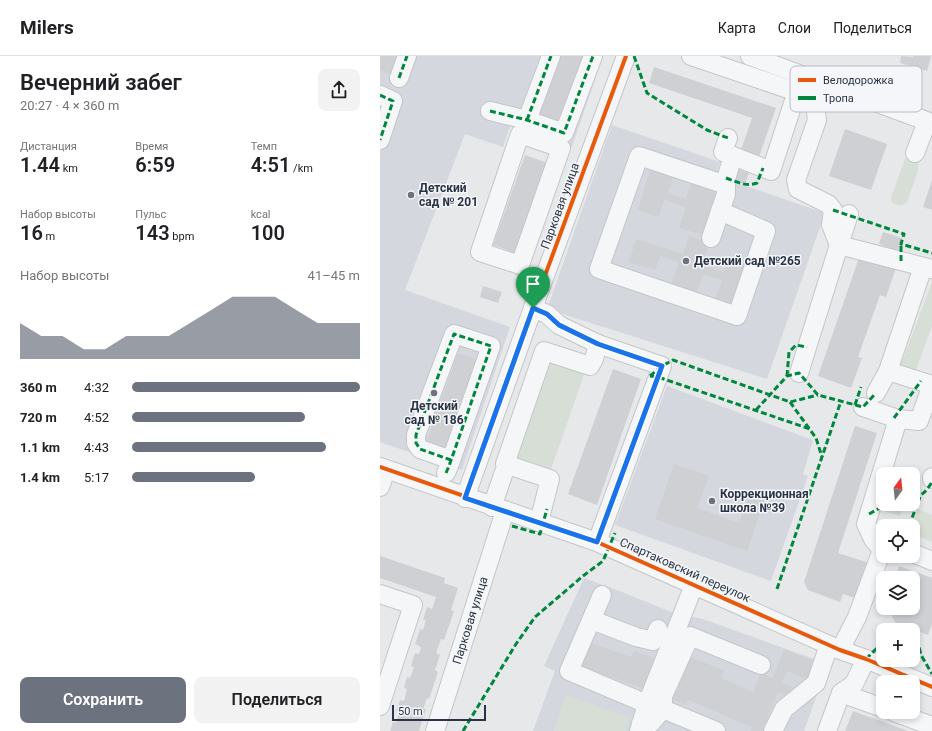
<!DOCTYPE html>
<html lang="ru">
<meta charset="utf-8">
<style>
body{margin:0;font-family:Roboto,sans-serif;background:#f2f2f2;color:#202124;height:100vh;display:flex;flex-direction:column;font-size:15px;white-space:nowrap}
*{box-sizing:border-box;margin:0}
p{font-size:13px;color:#757577}
.icon{flex:none;width:22px;height:22px;fill:none;stroke:currentColor;stroke-width:2;stroke-linecap:round;stroke-linejoin:round}
.map{position:relative;flex:1;overflow:hidden}
.panel{display:flex;flex-direction:column;background:#fff;width:380px}
.panel>*{flex:none}
.needle{width:26px;rotate:15deg}
.controls{position:absolute;left:496px;top:411px;display:grid;gap:8px}
.controls a{display:grid;place-items:center;width:44px;height:44px;border-radius:8px;background:#fff;box-shadow:0 2px 6px #0003;font-size:20px}
.scale{position:absolute;left:12px;bottom:10px;width:94px;box-sizing:border-box;padding-left:4px;border:2px solid #2b3445;border-top:0;font-size:11px;line-height:14px;white-space:nowrap;color:#2b3445;-webkit-text-stroke:3px #f4f6f9;paint-order:stroke}
.pin{position:absolute;display:grid;place-items:center;width:34px;height:34px;color:#fff;margin:-41px -17px;border-radius:50% 50% 50% 0;rotate:-45deg;box-shadow:0 0 4px #0007}
.pin .icon{rotate:45deg}
.round{display:grid;place-items:center;flex:none;width:42px;height:42px;border-radius:8px;background:#f2f2f2}
.head{display:flex;align-items:center;justify-content:space-between;height:68px;padding:0 20px}
h1{font-size:22px;font-weight:600;line-height:30px}
.stats{display:grid;grid-template-columns:repeat(3,1fr);gap:6px;height:68px;padding:4px 20px}
.stats div{display:grid;align-content:center}
.stats b{font-size:20px;font-weight:600}
.stats small{font-size:11px;font-weight:400}
.stats p{font-size:11px}
.chart{height:112px;padding:8px 20px}
.chart p{display:flex;justify-content:space-between}
.chart svg{width:100%;height:72px;margin-top:4px;fill:#6c737f;opacity:.7}
.primary-button{display:flex;gap:8px;margin-top:auto;padding:8px 20px}
.primary-button a{flex:1;height:46px;border-radius:8px;background:#6c737f;color:#fff;font-size:16px;font-weight:600;line-height:46px;text-align:center}
.primary-button a+a{background:#f2f2f2;color:#202124}
ul{padding:0 20px;list-style:none;font-size:13px}
li{display:grid;grid-template-columns:64px 48px 1fr;align-items:center;height:30px}
li i{height:10px;border-radius:5px;background:#6c737f}
header{display:flex;align-items:center;gap:24px;box-sizing:border-box;height:56px;padding:0 20px;background:#fff;border-bottom:1px solid #e0e0e0}
header strong{font-size:19px}
nav{display:flex;gap:22px;margin-inline-start:auto;font-size:14px}
main{display:flex;flex:1;min-height:0}
.map>svg:first-child{display:block}
.built{fill:#d4d7dd}
.green{fill:#d6ded6}
.building{fill:#ced0d3}
.lines{fill:none;stroke-linecap:round;stroke-linejoin:round}
.minor-casing{stroke:#c4c6c8;stroke-width:20}
.minor{stroke:#f5f6f7;stroke-width:18}
.quiet{stroke:#00873e;stroke-width:3;stroke-dasharray:6 3;stroke-linecap:butt}
.cycleway-casing{stroke:#f4f6f9;stroke-width:6}
.cycleway{stroke:#e8590c;stroke-width:4}
.route-casing{stroke:#fff;stroke-width:8}
.route{stroke:#1a73e8;stroke-width:5}
.poi-dot{fill:#6c737f;stroke:#f4f6f9;stroke-width:1.5}
.labels{text-anchor:middle;stroke-width:3;stroke-linejoin:round;paint-order:stroke}
.poi-label{font-size:12px;font-weight:bold;fill:#2b3445;stroke:#f4f6f9;text-anchor:start}
.street-label{font-size:12px;fill:#2b3445;stroke:#f4f6f9}
.key{fill:#f4f6f9;stroke:#b8bcc3;stroke-width:1}
.key-label{font-size:11px;fill:#2b3445}
</style>
<header>
<strong>Milers</strong>
<nav><a>Карта</a><a>Слои</a><a>Поделиться</a></nav>
</header>
<main>
<section class="panel">
<div class="head"><div><h1>Вечерний забег</h1><p>20:27 · 4 × 360 m</p></div><a class="round"><svg class="icon" aria-label="share" viewBox="0 0 24 24"><path d="M12 15V3M7 8l5-5 5 5M5 13v7h14v-7"/></svg></a></div>
<div class="stats">
<div><p>Дистанция</p><b>1.44<small> km</small></b></div>
<div><p>Время</p><b>6:59</b></div>
<div><p>Темп</p><b>4:51<small> /km</small></b></div>
</div>
<div class="stats">
<div><p>Набор высоты</p><b>16<small> m</small></b></div>
<div><p>Пульс</p><b>143<small> bpm</small></b></div>
<div><p>kcal</p><b>100</b></div>
</div>
<div class="chart"><p><span>Набор высоты</span>41–45 m</p>
<svg viewBox="0 0 160 44" preserveAspectRatio="none"><path d="M0 44V22L10 30L20 30L30 38L40 38L50 30L60 30L70 30L80 22L90 14L100 6L110 6L120 6L130 14L140 22L150 22L160 22V44z"/></svg>
</div>
<ul>
<li><b>360 m</b>4:32<i style="width:100%"></i></li>
<li><b>720 m</b>4:52<i style="width:76%"></i></li>
<li><b>1.1 km</b>4:43<i style="width:85%"></i></li>
<li><b>1.4 km</b>5:17<i style="width:54%"></i></li>
</ul>
<div class="primary-button"><a>Сохранить</a><a>Поделиться</a></div>
</section>
<div class="map">
<svg width="552" height="675" viewBox="0 0 552 675">
<rect width="100%" height="100%" fill="#e6e8ea"/>
<!-- built -->
<g class="built">
<path d="M0,0H223L192,91L130,70L123,91L85,78L25,234L130,271L82,414L0,386Z"/>
<path d="M232,69L340,106L336,120L445,157L387,323L167,253Z"/>
<path d="M287,330L433,384L423,418L428,420L391,525L235,469Z"/>
<path d="M204,522L242,536L296,558L323,563L448,608L424,675H153L175,615L164,610Z"/>
</g>
<!-- green -->
<g class="green">
<path d="M530,102L537,104L538,109V115L527,146C522,151 518,149 512,147L511,142L525,103Z"/>
<path d="M552,226V270L534,319L519,314Z"/>
<path d="M168,303L206,313L169,419L134,407Z"/>
<path d="M503,426V448H524L520,460L494,452Z"/>
<path d="M538,453L552,459V486L533,478V470H531Z"/>
<path d="M186,639L250,662L245,675H173Z"/>
</g>
<!-- building -->
<g class="building">
<path d="M0,0H21L14,20L0,14Z"/>
<path d="M179,0H206L180,69L156,61Z"/>
<path d="M521,0L533,1V0H551L547,15L520,7Z"/>
<path d="M274,11L396,52L379,101L361,94L372,62L269,27Z"/>
<path d="M465,73L507,88L491,134L449,120Z"/>
<path d="M145,99L170,108L138,198L113,189Z"/>
<path d="M271,111L294,118L288,137L306,143L311,127L337,135L323,179L299,172L306,151L284,144L279,161L258,154Z"/>
<path d="M358,113L369,117L365,128L354,125Z"/>
<path d="M552,124V154L543,151Z"/>
<path d="M503,176L522,182L518,195L499,188Z"/>
<path d="M309,180L329,187L322,209L344,216L349,199L373,207L359,252L335,244L342,224L323,218L317,236L291,228L299,206L280,200L275,214L249,206L256,183L303,198Z"/>
<path d="M480,199L516,212L506,241L500,239L478,301L482,302L471,332L438,320Z"/>
<path d="M103,230L122,236L118,247L100,241Z"/>
<path d="M78,297L101,305L70,393L47,385Z"/>
<path d="M233,313L261,323L217,449L188,438Z"/>
<path d="M475,370L497,377L458,497L489,507L477,543L463,538L460,546L428,534L424,526Z"/>
<path d="M294,408L329,420L317,452L359,467L371,435L386,440L367,495L275,463Z"/>
<path d="M0,500L65,522L64,527L78,532L71,554L74,555L64,584L61,583L56,597L60,599L55,614L58,616L49,643L47,642L43,653H46L39,675H10L13,666L16,667L19,657L16,656L20,644L24,645L27,633L24,632L27,621L30,622L34,611L31,610L35,597L39,598L41,591L35,588L40,573L43,574L46,564H43L47,551L52,553L56,541L0,522Z"/>
<path d="M519,510L552,522V568L548,579L518,568L515,566L512,561L513,552H533V522H515Z"/>
<path d="M209,586L251,601L254,595L276,603L265,633L200,610Z"/>
<path d="M404,593L436,606L429,624L407,615L402,627L412,631L408,640L398,636L382,675H372L371,674L372,671L308,644L306,649L288,642L305,599L344,614L341,622L373,636L381,617L393,622Z"/>
<path d="M473,655L528,675H465Z"/>
</g>
<g class="lines">
<defs>
<g id="minor">
<path d="M311,0L417,36L435,49L437,64L416,124L418,133L448,148L453,154L451,169L459,189"/>
<path d="M370,0L552,67"/>
<path d="M19,22L27,0"/>
<path d="M0,39L13,45L0,84"/>
<path d="M110,55L147,64L184,77L213,0"/>
<path d="M147,64L171,0"/>
<path d="M140,78L181,92L140,209L100,196Z"/>
<path d="M348,82L343,96L391,115L420,26"/>
<path d="M535,97L547,66"/>
<path d="M340,155L386,175L357,260L219,213L259,100L346,129"/>
<path d="M331,182L346,138V123L353,100"/>
<path d="M459,189L469,158"/>
<path d="M543,211L508,315L552,329"/>
<path d="M153,252L167,258L179,269L218,288L282,310L217,486"/>
<path d="M419,317L459,189L552,213"/>
<path d="M496,337L508,315"/>
<path d="M483,351L518,363L486,468L493,483L502,494"/>
<path d="M518,363L539,365L552,329"/>
<path d="M0,411L217,486L460,594L486,603L552,631"/>
<path d="M66,417L69,410L111,290L74,278L36,379V387L40,393L71,404"/>
<path d="M552,421V423"/>
<path d="M0,431L6,414"/>
<path d="M85,442L153,252L246,0"/>
<path d="M112,451L124,416"/>
<path d="M159,466L170,423L125,408L164,295L210,310L214,303L218,288"/>
<path d="M533,497L552,505"/>
<path d="M0,538L33,549L0,650"/>
<path d="M222,539L189,615L267,648L314,529"/>
<path d="M212,564L256,581L273,585L278,573"/>
<path d="M460,594L477,561L502,494H503"/>
<path d="M486,603L474,628L461,637L503,652"/>
<path d="M514,656L552,670"/>
<path id="s1" d="M55,675L125,455"/>
<path d="M259,675L267,648L283,653L271,667H261"/>
<path d="M336,675L283,653V640L310,580L381,609"/>
<path d="M393,675L404,653L436,627L449,589"/>
<path d="M447,675L461,637"/>
</g>
</defs>
<!-- minor casing -->
<use href="#minor" class="minor-casing"/>
<!-- minor -->
<use href="#minor" class="minor"/>
<!-- quiet -->
<g class="quiet">
<path d="M254,0L267,37L327,74L348,82"/>
<path d="M19,22L27,0"/>
<path d="M0,39L13,45L0,84"/>
<path d="M110,55L147,64L184,77L213,0"/>
<path d="M147,64L171,0"/>
<path d="M346,122C357,126 366,131 377,127L383,112"/>
<path d="M453,154L524,178L521,188L552,197"/>
<path d="M521,205V188"/>
<path d="M270,320L282,310L293,304L410,346L438,339"/>
<path d="M270,320L278,321L430,373"/>
<path d="M407,320L409,296L416,289L427,291"/>
<path d="M410,346L436,382L442,401"/>
<path d="M475,349L481,331"/>
<path d="M376,354L407,320L419,317L438,339L483,351L496,337"/>
<path d="M514,362L541,325"/>
<path d="M66,417L69,410L111,290L74,278L36,379V387L40,393L71,404"/>
<path d="M533,441C543,440 547,434 552,426"/>
<path d="M489,458L507,448"/>
<path d="M132,470L160,478L167,453"/>
<path d="M529,470L540,441"/>
<path d="M397,533L461,345"/>
<path d="M537,583L541,599L552,618"/>
<path d="M486,603L496,593L503,590"/>
<path d="M83,675L136,588L155,561L203,520L223,505L235,477"/>
</g>
<defs>
<g id="cycleway">
<path d="M0,411L217,486L460,594L486,603L552,631"/>
<path d="M85,442L153,252L246,0"/>
</g>
</defs>
<!-- cycleway casing -->
<use href="#cycleway" class="cycleway-casing"/>
<!-- cycleway -->
<use href="#cycleway" class="cycleway"/>
</g>
<g class="lines">
<defs>
<path id="route" d="M153,252L167,258L179,269L218,288L282,310L217,486L85,442Z"/>
</defs>
<!-- route casing -->
<use href="#route" class="route-casing"/>
<!-- route -->
<use href="#route" class="route"/>
</g>
<!-- markers -->
<g class="poi-dot">
<circle cx="31" cy="139" r="4"/>
<circle cx="306" cy="205" r="4"/>
<circle cx="54" cy="337" r="4"/>
<circle cx="332" cy="445" r="4"/>
</g>
<g class="labels">
<!-- poi labels -->
<g class="poi-label">
<text x="39" y="136">Детский<tspan x="39" dy="14">сад № 201</tspan></text>
<text x="314" y="209">Детский сад №265</text>
<text x="54" y="354" text-anchor="middle">Детский<tspan x="54" dy="14">сад № 186</tspan></text>
<text x="340" y="442">Коррекционная<tspan x="340" dy="14">школа №39</tspan></text>
</g>
<!-- street labels -->
<g class="street-label">
<text transform="translate(180 150) rotate(-70)" y="4">Парковая улица</text>
<text transform="translate(305 514) rotate(24)" y="4">Спартаковский переулок</text>
<text dy="4" stroke="none"><textPath href="#s1" startOffset="116">Парковая улица</textPath></text>
</g>
</g>
<!-- legend -->
<rect x="410" y="10" width="132" height="46" rx="6" class="key"/>
<rect x="418" y="22" width="18" height="4" fill="#e8590c"/>
<rect x="418" y="40" width="18" height="4" fill="#00873e"/>
<g class="key-label">
<text x="443" y="28">Велодорожка</text>
<text x="443" y="46">Тропа</text>
</g>
</svg>
<div class="controls">
<a><svg class="needle" viewBox="-14 -14 28 28"><path d="M0-13l5 13h-10z" fill="#e53935"/><path d="M0 13l5-13h-10z" fill="#757577"/></svg></a>
<a><svg class="icon" aria-label="locate" viewBox="0 0 24 24"><circle cx="12" cy="12" r="6"/><path d="M12 2v4M12 18v4M2 12h4M18 12h4"/></svg></a>
<a><svg class="icon" aria-label="layers" viewBox="0 0 24 24"><path d="M12 4l9 5-9 5-9-5zM3 14l9 5 9-5"/></svg></a>
<a>+</a>
<a>−</a>
</div>
<div class="scale">50 m</div>
<div class="pin" style="left:153px;top:252px;background:#1e9e55"><svg class="icon" aria-label="arrive" viewBox="0 0 24 24"><path d="M6 21V4h12l-3 4 3 4H6"/></svg></div>
</div>
</main>
